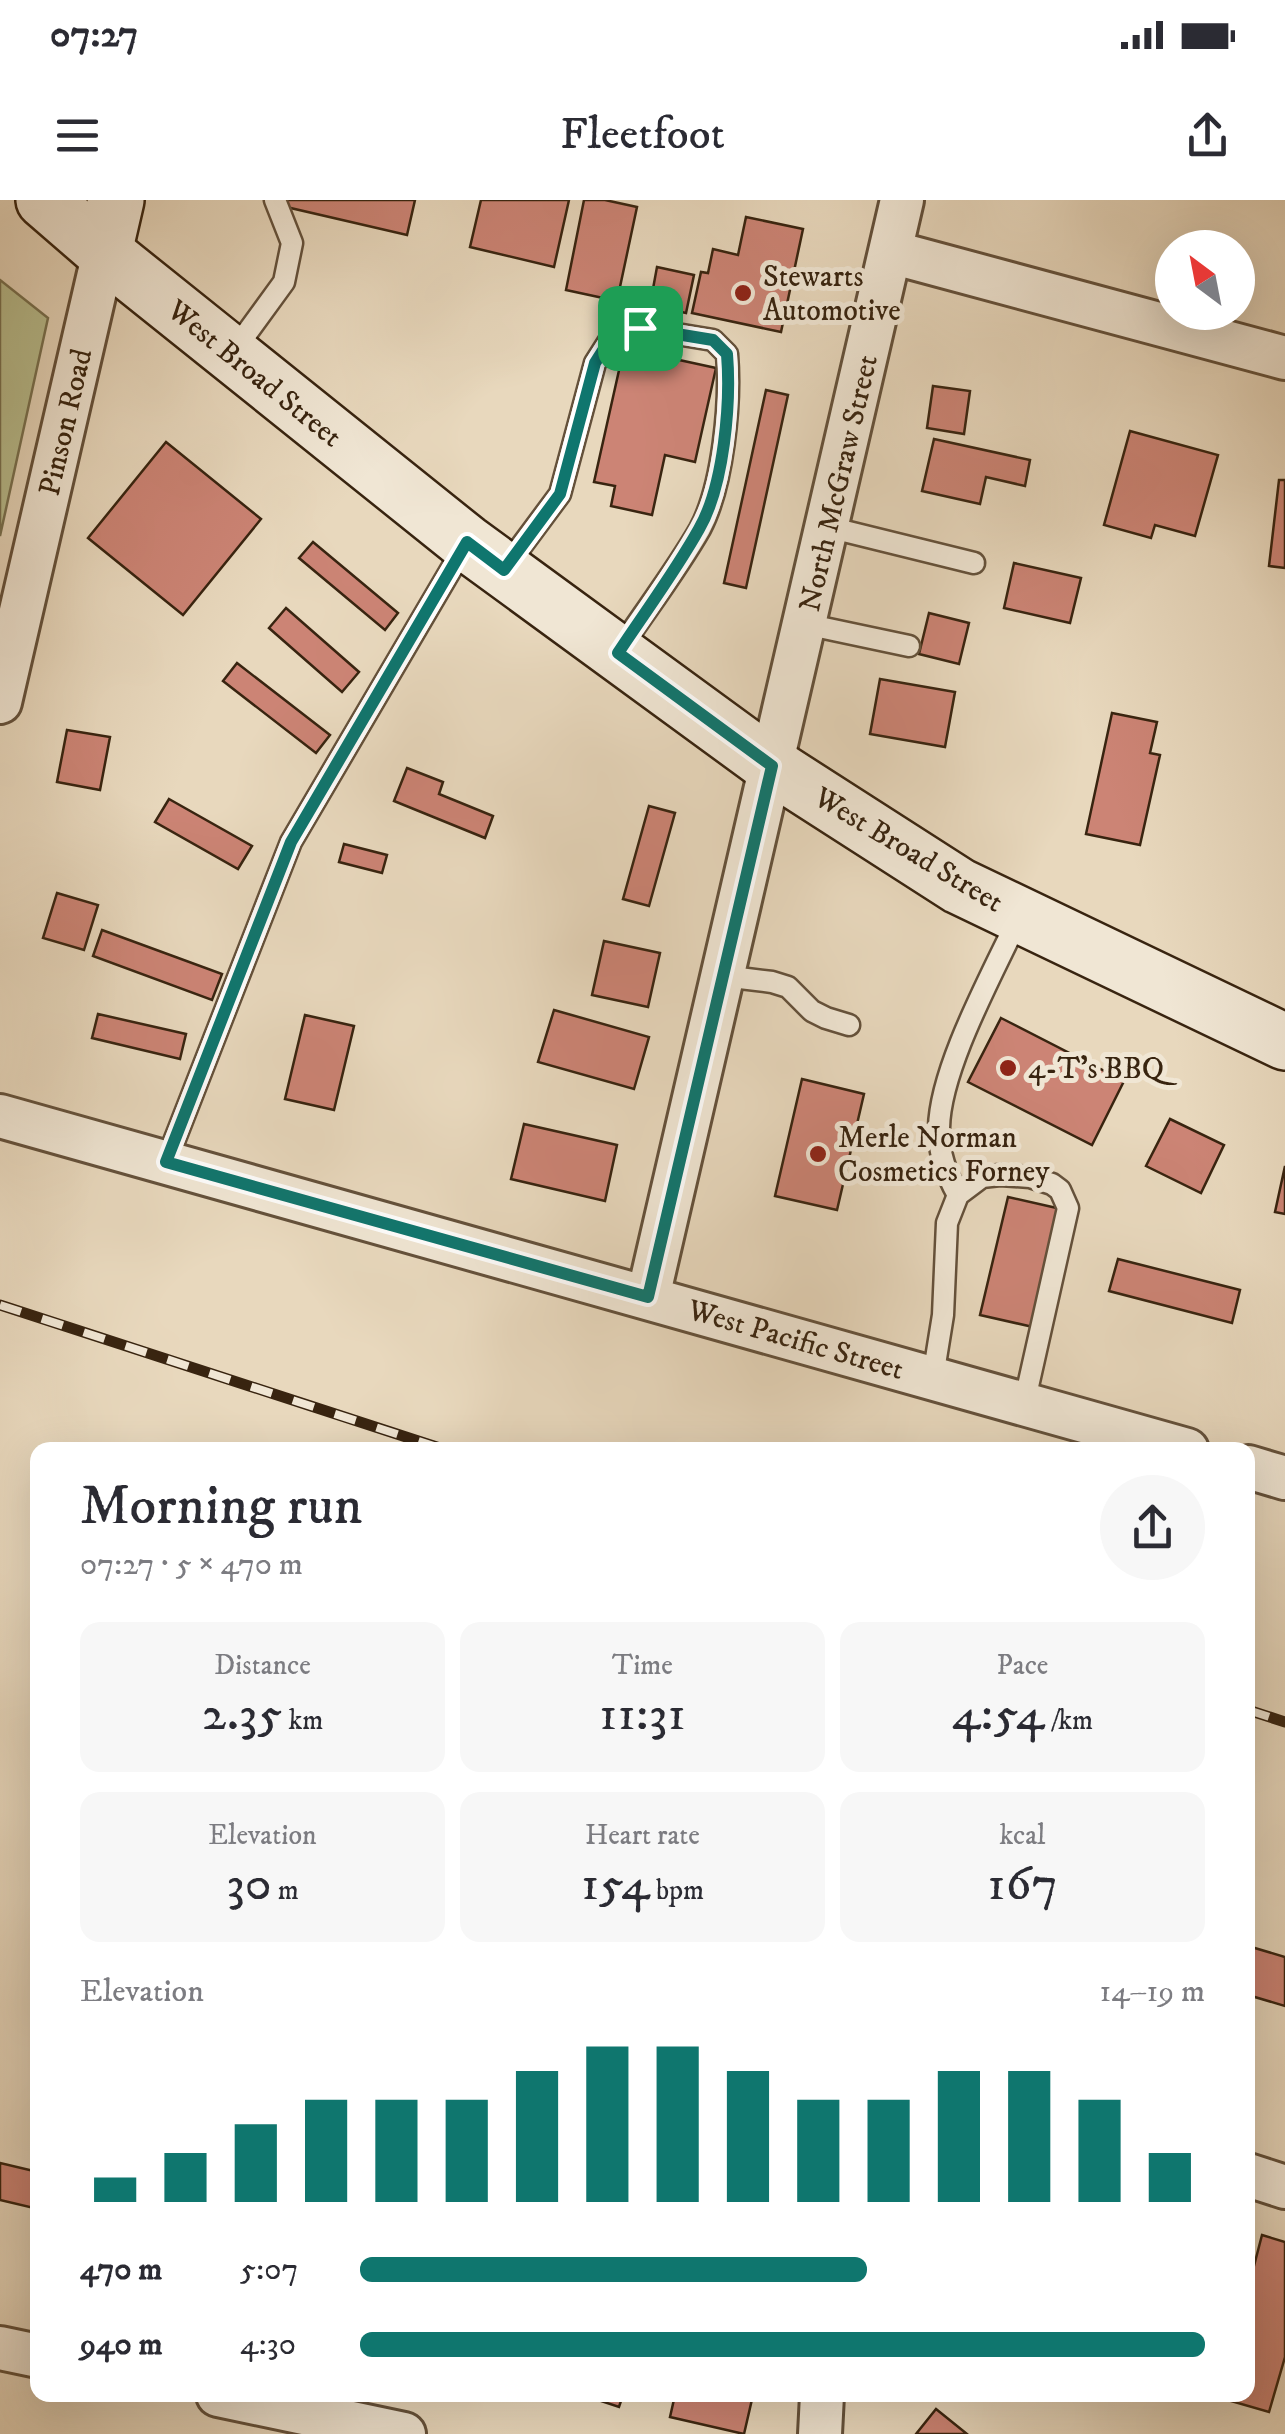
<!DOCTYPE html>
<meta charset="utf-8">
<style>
body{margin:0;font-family:"IM FELL DW Pica",serif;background:#f7f7f7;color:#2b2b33;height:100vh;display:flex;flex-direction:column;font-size:38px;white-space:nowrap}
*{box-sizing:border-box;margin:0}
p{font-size:32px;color:#7c7c81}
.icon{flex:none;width:55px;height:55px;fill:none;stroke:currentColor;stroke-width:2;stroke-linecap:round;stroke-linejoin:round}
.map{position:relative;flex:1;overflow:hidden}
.panel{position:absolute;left:30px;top:1242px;width:1225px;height:960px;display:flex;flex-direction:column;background:#fff;border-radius:20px;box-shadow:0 10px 40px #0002}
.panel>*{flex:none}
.needle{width:65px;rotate:328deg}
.controls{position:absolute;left:1155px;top:30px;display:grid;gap:20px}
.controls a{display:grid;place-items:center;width:100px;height:100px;border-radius:50%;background:#fff;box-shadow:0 10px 40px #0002;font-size:50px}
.pin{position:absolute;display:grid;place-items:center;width:85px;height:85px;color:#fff;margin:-42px;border-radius:20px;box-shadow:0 5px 15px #0006}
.round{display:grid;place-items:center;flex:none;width:105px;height:105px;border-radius:52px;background:#f7f7f7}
.overview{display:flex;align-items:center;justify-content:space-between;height:170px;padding:0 50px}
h1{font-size:55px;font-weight:600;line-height:75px}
.metrics{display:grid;grid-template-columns:repeat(3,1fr);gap:15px;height:170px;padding:10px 50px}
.metrics div{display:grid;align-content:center;border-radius:20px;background:#f7f7f7;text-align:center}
.metrics b{font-size:50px;font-weight:600}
.metrics small{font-size:28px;font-weight:400}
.metrics p{font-size:28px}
.chart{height:280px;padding:20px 50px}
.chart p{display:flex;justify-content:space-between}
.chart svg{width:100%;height:180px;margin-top:10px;stroke:#0f766e;stroke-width:6}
ul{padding:0 50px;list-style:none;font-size:32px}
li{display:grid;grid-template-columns:160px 120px 1fr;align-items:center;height:75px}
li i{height:25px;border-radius:12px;background:#0f766e}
.status{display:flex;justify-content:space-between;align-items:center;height:70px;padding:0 50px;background:#fff;direction:ltr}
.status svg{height:28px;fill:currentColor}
header{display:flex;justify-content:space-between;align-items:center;height:130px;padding:0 50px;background:#fff;font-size:45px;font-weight:600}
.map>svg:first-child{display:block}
.green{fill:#b8be8f;stroke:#787150;stroke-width:2.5}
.building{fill:#cc8475;stroke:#382410;stroke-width:2.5}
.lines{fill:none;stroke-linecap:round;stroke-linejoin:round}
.lane-casing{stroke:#64513b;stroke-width:25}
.street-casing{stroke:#64513b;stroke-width:48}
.secondary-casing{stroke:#382410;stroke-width:60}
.lane{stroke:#f0e6d4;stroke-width:20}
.street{stroke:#f0e6d4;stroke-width:42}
.secondary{stroke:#f0e6d4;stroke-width:55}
.rail-casing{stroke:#382410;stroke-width:11}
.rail{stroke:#f0e6d4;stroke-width:8;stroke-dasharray:22;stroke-linecap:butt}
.route-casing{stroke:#fff;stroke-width:20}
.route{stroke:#0f766e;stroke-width:12}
.poi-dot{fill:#8f2418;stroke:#f0e6d4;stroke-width:4}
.labels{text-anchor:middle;stroke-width:10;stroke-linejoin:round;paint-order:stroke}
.poi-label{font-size:30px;fill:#382410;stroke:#f0e6d4;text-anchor:start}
.street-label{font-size:30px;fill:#382410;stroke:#f0e6d4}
</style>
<div class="status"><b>07:27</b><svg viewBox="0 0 49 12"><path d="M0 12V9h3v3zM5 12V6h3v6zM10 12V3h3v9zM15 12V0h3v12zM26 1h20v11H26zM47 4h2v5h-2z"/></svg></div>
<header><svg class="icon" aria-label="menu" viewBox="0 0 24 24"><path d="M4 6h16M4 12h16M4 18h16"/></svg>Fleetfoot<svg class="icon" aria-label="share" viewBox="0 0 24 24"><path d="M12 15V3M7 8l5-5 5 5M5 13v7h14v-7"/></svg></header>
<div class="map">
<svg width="1285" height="2234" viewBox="0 0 1285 2234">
<rect width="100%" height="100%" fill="#e8d8bd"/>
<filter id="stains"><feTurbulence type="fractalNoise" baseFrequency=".002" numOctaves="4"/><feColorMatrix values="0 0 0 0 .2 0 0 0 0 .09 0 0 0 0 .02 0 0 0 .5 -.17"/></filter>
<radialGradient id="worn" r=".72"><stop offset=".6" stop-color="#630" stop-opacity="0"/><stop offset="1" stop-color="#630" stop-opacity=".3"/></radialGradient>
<!-- green -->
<path class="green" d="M0,80L48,118L0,336Z"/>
<!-- building -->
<g class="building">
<path d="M284,0H415L407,35L282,6Z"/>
<path d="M481,0H569L554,67L470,47Z"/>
<path d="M584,0H605L637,7L617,101L566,90Z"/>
<path d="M746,17L803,29L781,132L692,113L701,72L708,73L713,49L738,55Z"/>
<path d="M657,67L694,75L686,113L650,105Z"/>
<path d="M624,148L716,168L695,262L665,255L652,315L611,306L615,286L594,282Z"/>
<path d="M933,186L970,191L964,234L927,228Z"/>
<path d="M766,190L788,195L746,388L724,383Z"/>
<path d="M1130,231L1218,255L1195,336L1155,325L1151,338L1104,325Z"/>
<path d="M934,239L1030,260L1025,286L986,277L980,304L922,291Z"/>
<path d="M166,242L261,319L183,415L88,338Z"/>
<path d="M1279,280H1285V368L1269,366Z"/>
<path d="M313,342L398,413L385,430L299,358Z"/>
<path d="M1014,363L1081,378L1070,423L1004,408Z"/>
<path d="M286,408L359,472L342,492L269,428Z"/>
<path d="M929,413L969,423L959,464L919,454Z"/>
<path d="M237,463L330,535L316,553L223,481Z"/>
<path d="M880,479L955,492L945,547L870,534Z"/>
<path d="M1112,513L1157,522L1150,553L1160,555L1140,645L1086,634Z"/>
<path d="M67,530L110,537L100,590L57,582Z"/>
<path d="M407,568L443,582L439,594L493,616L485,638L394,601Z"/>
<path d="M169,599L252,646L238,669L155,622Z"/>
<path d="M649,606L675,613L649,706L623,699Z"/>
<path d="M344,644L387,655L382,673L339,662Z"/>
<path d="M57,693L98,705L84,750L43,738Z"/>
<path d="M102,730L222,774L212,800L93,756Z"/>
<path d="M604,741L660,753L648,807L592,795Z"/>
<path d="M554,810L649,837L634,889L538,862Z"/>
<path d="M98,814L186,834L180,859L92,838Z"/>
<path d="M305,815L354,826L334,910L285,899Z"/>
<path d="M1001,818L1124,881L1092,945L968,882Z"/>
<path d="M802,879L864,894L837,1010L775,996Z"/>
<path d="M1170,919L1224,945L1201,993L1146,966Z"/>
<path d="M524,924L617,945L605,1001L511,979Z"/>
<path d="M1285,966V1014L1275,1012Z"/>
<path d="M1008,997L1061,1009L1033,1127L980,1115Z"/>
<path d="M1118,1059L1240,1090L1232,1123L1109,1091Z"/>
<path d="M1248,1746L1285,1757V1806L1248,1795Z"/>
<path d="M0,1963L38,1972V2009L0,2000Z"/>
<path d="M1262,2035L1285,2042V2157L1269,2212L1217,2197L1218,2195H1248V2089Z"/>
<path d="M583,2195H623L619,2207Z"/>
<path d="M675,2195H753L744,2234L670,2217Z"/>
<path d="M936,2209L967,2234H916Z"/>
</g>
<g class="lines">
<defs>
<g id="lane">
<path d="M233,152L284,82L292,43L275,0"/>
<path d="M828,327L974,363"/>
<path d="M505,368L560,294L595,163L616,130L640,128L713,140L727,154C731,203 723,286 700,329C676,371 645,411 618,452"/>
<path d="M805,424L909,446"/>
<path d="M723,776L772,782L788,787L812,811L826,818L849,825"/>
<path d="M166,962L291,642L466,344"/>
<path d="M958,995C946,974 938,953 939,928C940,868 993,773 1019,717"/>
<path d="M933,1177L943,1115L947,1023L958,995L982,977L1000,975L1030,977L1052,984L1060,990L1068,1008L1024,1204"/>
</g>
<g id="street">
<path d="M891,52L1285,158"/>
<path d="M0,502L104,52"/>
<path d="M0,916L1187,1250"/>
<path d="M648,1097L902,0"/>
<path d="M1248,1267L1285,1278"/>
<path d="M1248,1975L1285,1987"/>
<path d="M0,2148L38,2156"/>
<path d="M218,2195L404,2234"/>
<path d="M820,2234L822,2195"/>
</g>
<g id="secondary">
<path d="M44,0L104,52L467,343L772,566L959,686L1285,842"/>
<path d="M104,52L116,0"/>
</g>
</defs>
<!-- lane casing -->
<use href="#lane" class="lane-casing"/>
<!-- street casing -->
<use href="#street" class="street-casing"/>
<!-- secondary casing -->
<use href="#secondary" class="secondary-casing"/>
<!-- lane -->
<use href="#lane" class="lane"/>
<!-- street -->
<use href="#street" class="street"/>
<!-- secondary -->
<use href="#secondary" class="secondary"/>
<defs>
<g id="rail">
<path d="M0,1105L446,1250"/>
<path d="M1248,1510L1285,1522"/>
</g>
</defs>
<!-- rail casing -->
<use href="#rail" class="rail-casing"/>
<!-- rail -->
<use href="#rail" class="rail"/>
</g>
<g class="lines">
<defs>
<path id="route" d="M640,128L713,140L727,154C731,203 724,286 699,329C675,372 645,412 618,453L772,566L648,1097L166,962L291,642L467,342L504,370L560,294L595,163L616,130Z"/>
</defs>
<!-- route casing -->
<use href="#route" class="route-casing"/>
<!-- route -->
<use href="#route" class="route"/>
</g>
<!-- markers -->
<g class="poi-dot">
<circle cx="743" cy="93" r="10"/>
<circle cx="1008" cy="868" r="10"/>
<circle cx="818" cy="954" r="10"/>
</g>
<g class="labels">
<!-- poi labels -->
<g class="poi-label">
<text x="763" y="86">Stewarts<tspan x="763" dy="34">Automotive</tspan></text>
<text x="1028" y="878">4-T's BBQ</text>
<text x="838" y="947">Merle Norman<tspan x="838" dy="34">Cosmetics Forney</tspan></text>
</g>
<!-- street labels -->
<g class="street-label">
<text transform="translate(255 173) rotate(39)" y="10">West Broad Street</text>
<text transform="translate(65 222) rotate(-77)" y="10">Pinson Road</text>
<text transform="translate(838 283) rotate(-77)" y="10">North McGraw Street</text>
<text transform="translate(909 649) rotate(31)" y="10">West Broad Street</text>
<text transform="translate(796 1139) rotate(16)" y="10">West Pacific Street</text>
</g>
</g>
<rect width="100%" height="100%" filter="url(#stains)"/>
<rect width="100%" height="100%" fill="url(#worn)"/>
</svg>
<div class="controls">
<a><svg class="needle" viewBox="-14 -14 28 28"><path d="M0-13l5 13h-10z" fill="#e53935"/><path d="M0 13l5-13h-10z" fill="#7c7c81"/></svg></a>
</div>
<div class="pin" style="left:640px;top:128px;background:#1e9e55"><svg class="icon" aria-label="arrive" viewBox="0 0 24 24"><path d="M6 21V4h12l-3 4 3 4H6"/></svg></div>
<section class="panel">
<div class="overview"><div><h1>Morning run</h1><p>07:27 · 5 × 470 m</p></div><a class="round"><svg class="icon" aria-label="share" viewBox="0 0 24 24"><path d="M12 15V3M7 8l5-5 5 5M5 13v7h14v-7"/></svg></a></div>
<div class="metrics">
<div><p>Distance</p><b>2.35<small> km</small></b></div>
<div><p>Time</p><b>11:31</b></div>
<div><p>Pace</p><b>4:54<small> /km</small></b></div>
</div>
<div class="metrics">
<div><p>Elevation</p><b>30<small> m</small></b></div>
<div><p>Heart rate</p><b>154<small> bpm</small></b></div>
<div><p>kcal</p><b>167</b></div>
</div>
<div class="chart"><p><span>Elevation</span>14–19 m</p>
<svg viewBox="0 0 160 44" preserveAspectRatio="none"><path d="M5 44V38M15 44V32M25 44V25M35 44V19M45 44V19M55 44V19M65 44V12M75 44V6M85 44V6M95 44V12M105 44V19M115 44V19M125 44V12M135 44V12M145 44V19M155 44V32"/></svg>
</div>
<ul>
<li><b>470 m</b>5:07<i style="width:60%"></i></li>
<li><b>940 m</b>4:30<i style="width:100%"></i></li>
</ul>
</section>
</div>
